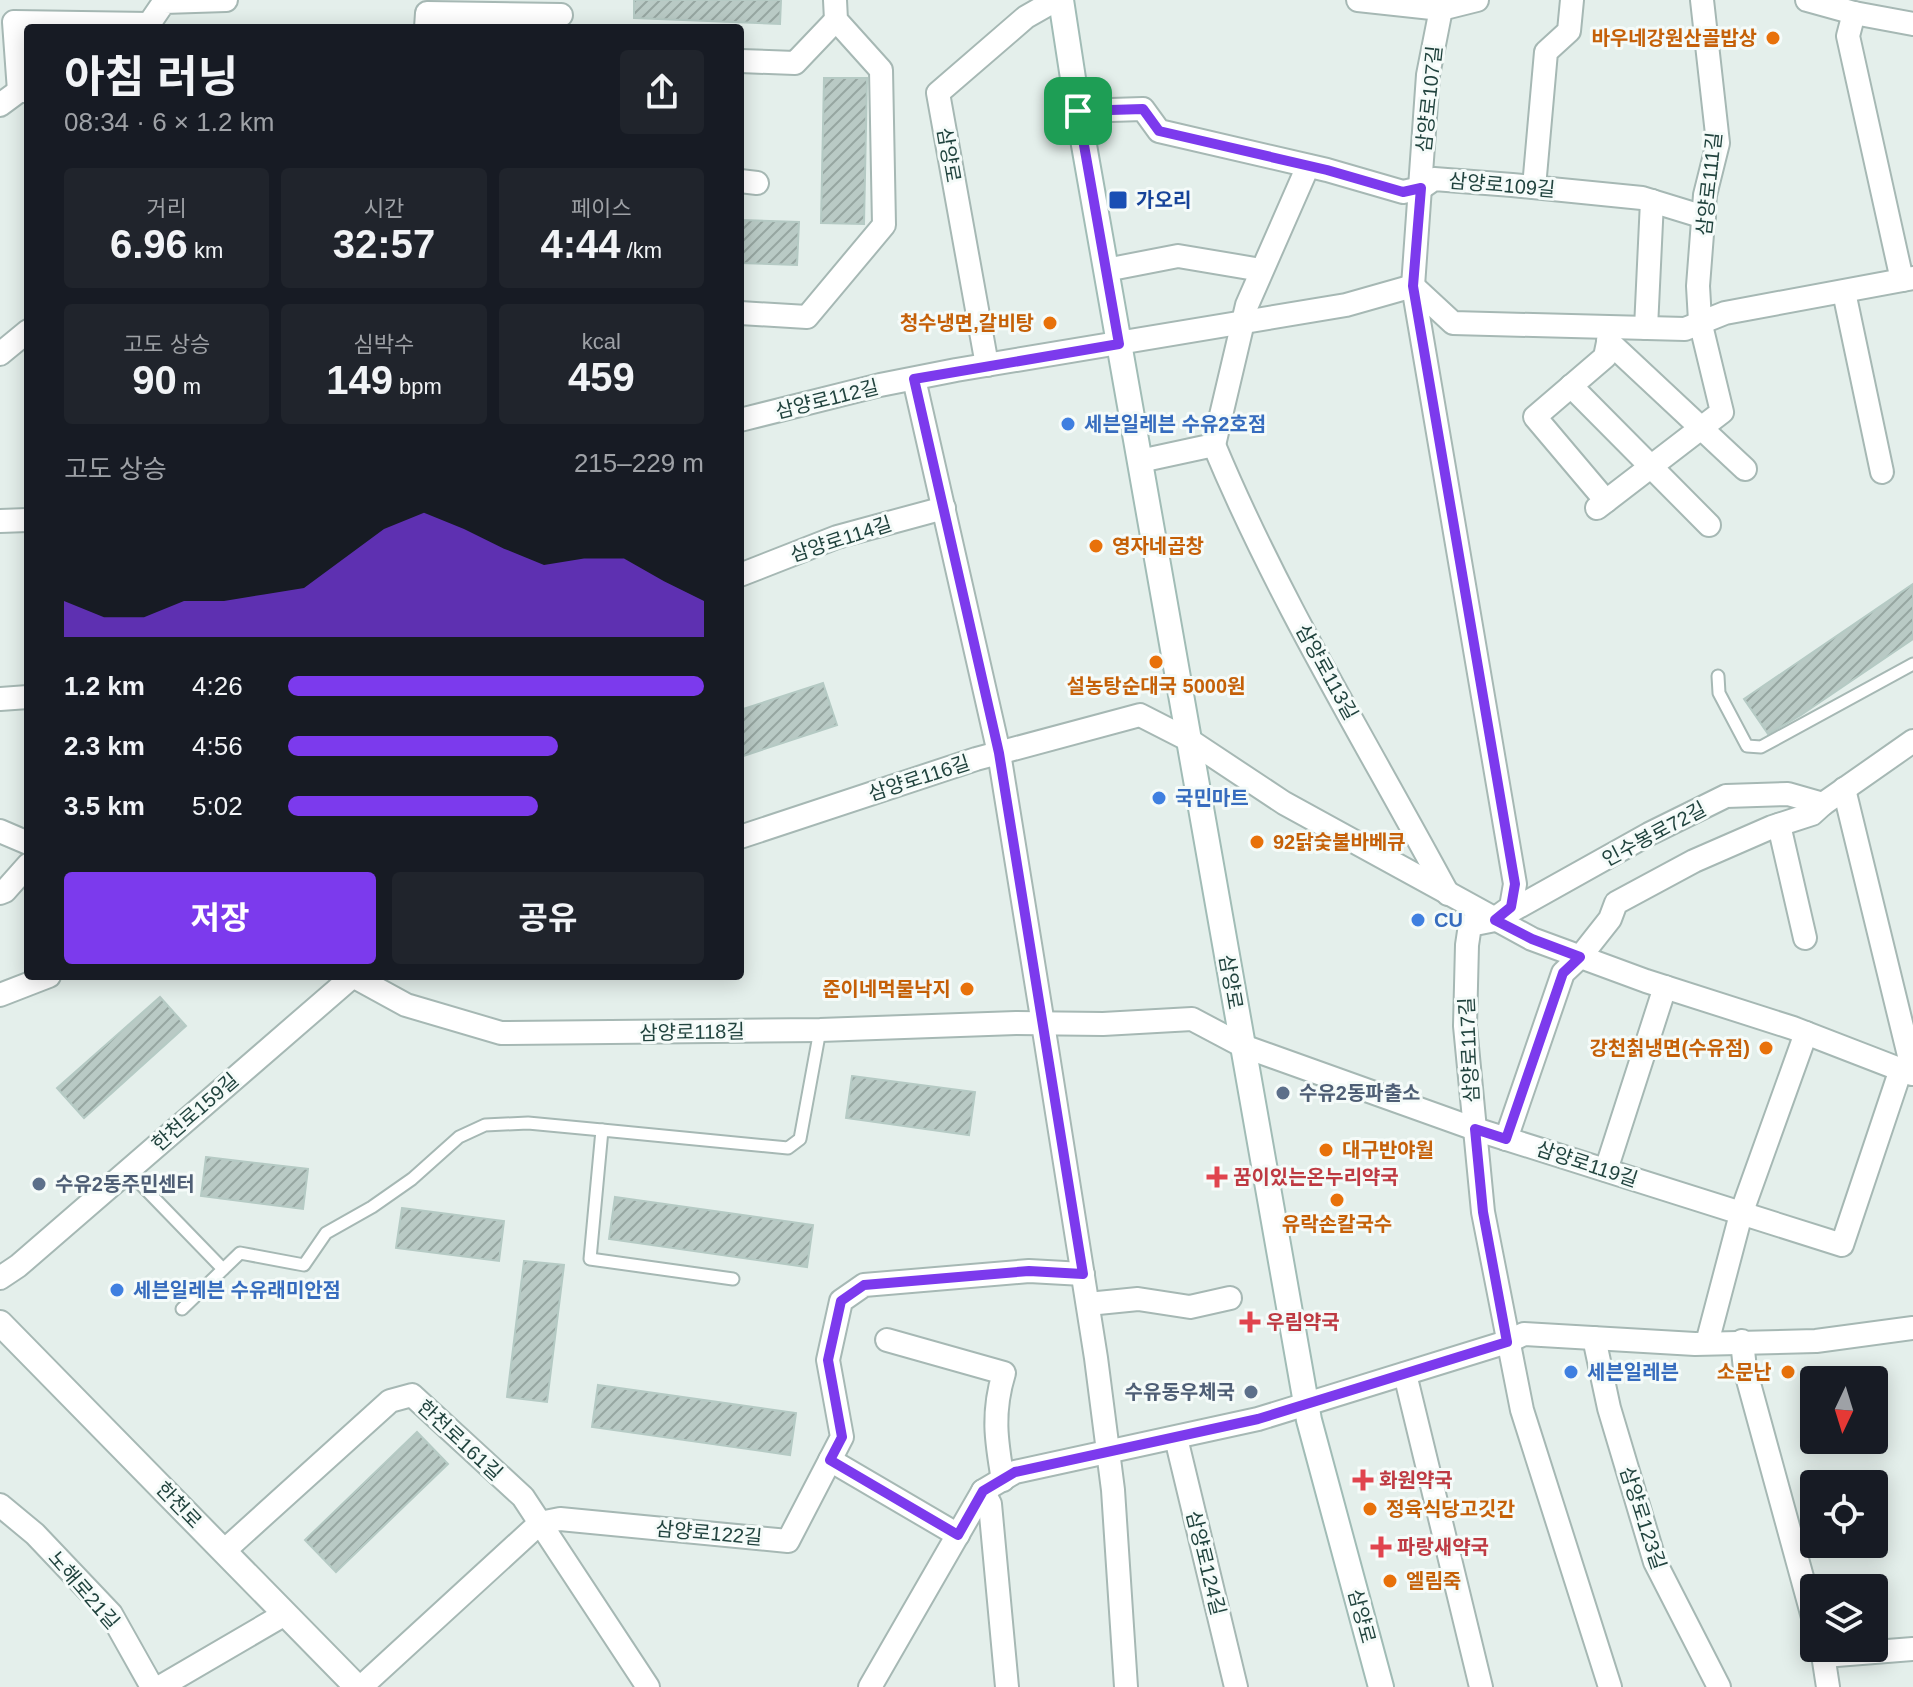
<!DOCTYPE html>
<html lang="ko">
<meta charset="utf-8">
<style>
body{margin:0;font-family:Helvetica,"Noto Sans KR",sans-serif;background:#20242c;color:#f1f3f6;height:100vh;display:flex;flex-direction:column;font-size:30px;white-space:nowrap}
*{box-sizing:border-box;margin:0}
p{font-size:26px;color:#9ea1a6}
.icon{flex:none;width:44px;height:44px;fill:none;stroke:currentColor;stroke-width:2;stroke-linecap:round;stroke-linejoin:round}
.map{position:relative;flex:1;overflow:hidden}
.drawer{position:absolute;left:24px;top:24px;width:720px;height:956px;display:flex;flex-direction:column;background:#171b24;border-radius:8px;box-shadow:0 4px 20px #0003}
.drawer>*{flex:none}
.needle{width:52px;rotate:184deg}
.tools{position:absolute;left:1800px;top:1366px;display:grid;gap:16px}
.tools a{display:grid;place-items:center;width:88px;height:88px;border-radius:8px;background:#171b24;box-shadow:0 4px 20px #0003;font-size:40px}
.pin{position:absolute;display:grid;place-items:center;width:68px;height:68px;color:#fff;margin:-34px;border-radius:16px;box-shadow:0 4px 12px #0006}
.round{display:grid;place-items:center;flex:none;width:84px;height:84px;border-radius:8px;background:#20242c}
.overview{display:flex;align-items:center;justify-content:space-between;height:136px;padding:0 40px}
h1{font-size:44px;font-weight:700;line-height:60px}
.stats{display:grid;grid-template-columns:repeat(3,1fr);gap:12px;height:136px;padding:8px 40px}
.stats div{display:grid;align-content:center;border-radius:8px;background:#20242c;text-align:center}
.stats b{font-size:40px;font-weight:700}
.stats small{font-size:22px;font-weight:400}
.stats p{font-size:22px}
.chart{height:224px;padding:16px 40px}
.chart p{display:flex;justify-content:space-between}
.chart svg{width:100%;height:144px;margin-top:8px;fill:#7c3aed;opacity:.7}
.cta{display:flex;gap:16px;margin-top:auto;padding:16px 40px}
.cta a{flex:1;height:92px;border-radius:8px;background:#7c3aed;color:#fff;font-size:32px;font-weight:700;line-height:92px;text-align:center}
.cta a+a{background:#20242c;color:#f1f3f6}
ul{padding:0 40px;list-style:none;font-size:26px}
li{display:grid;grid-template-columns:128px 96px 1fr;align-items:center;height:60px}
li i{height:20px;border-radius:10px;background:#7c3aed}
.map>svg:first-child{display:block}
.building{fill:url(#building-hatch);stroke:#b5cac4;stroke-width:2}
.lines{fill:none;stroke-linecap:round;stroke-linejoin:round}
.service-casing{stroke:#a6b8b4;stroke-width:15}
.minor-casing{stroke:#a6b8b4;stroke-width:26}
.tertiary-casing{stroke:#a6b8b4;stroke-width:28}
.secondary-casing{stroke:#a1bcb6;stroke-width:28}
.service{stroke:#fff;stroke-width:11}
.minor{stroke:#fff;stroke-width:22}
.tertiary{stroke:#fff;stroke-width:24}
.secondary{stroke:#fff;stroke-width:24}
.route-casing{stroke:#fff;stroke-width:16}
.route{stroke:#7c3aed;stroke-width:10}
.food-dot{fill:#e8710a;stroke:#f5fbf9;stroke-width:3}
.transit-dot{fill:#1a4fb4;stroke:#f5fbf9;stroke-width:3}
.shop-dot{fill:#3f7fe0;stroke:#f5fbf9;stroke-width:3}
.service-dot{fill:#5c6f8a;stroke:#f5fbf9;stroke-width:3}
.health-dot{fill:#e0444e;stroke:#f5fbf9;stroke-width:3}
.labels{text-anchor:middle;stroke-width:6;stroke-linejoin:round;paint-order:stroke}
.food-label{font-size:20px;font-weight:bold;fill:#c56008;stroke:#f5fbf9;text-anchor:end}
.street-label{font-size:20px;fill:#21433e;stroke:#f5fbf9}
.transit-label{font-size:20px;font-weight:bold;fill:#164399;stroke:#f5fbf9;text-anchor:start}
.shop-label{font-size:20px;font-weight:bold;fill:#366cbe;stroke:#f5fbf9;text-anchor:start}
.service-label{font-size:20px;font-weight:bold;fill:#4e5e75;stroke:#f5fbf9;text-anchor:start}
.health-label{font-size:20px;font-weight:bold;fill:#be3a42;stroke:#f5fbf9;text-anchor:start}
</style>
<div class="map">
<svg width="1913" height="1687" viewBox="0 0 1913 1687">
<defs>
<pattern id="building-hatch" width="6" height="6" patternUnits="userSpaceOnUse" patternTransform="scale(2)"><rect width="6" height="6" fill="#b9cac5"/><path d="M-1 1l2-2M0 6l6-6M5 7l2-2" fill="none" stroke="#96a6a1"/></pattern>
</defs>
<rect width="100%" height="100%" fill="#e4efeb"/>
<!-- building -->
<g class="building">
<path d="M634,0H781L780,24L634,18Z"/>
<path d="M824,78H867L864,224L821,223Z"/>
<path d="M740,220L799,222L797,265L740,263Z"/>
<path d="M1913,584V639L1801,715L1768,734L1744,699Z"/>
<path d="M823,683L837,725L740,757V710Z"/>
<path d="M160,997L186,1026L84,1118L57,1088Z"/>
<path d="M852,1076L975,1092L969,1135L846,1118Z"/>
<path d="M206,1157L308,1169L303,1209L201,1196Z"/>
<path d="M615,1197L813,1225L807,1267L609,1239Z"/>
<path d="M402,1208L504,1221L499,1261L396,1248Z"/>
<path d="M524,1261L564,1265L547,1402L507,1397Z"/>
<path d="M598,1385L796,1413L790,1455L592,1427Z"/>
<path d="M417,1432L448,1464L336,1572L305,1540Z"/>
</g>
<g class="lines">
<defs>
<g id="service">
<path d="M1718,676L1719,693L1747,746L1761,747L1913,664"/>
<path d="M128,1171L223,1269"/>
<path d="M733,1279L590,1259L602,1130L788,1148L800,1139L820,1030"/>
<path d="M182,1309L240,1253L304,1265L326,1233L372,1207L412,1179L459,1137L485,1125L528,1123L602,1130"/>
</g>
<g id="minor">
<path d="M1358,0L1441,9L1477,0"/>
<path d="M1807,0L1854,13L1913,24"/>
<path d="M1441,9L1428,75L1413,286L1515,884L1511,907L1500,915"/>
<path d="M1854,13L1848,36L1902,280"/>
<path d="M149,24L164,2L226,0"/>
<path d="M426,28L427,13L561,15"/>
<path d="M740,61L795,63L836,20"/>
<path d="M19,91L14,22L149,24V28"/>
<path d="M0,105L19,91H28"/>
<path d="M1078,111L1143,109L1159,131L1327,170L1403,192L1421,188L1434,179L1512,185L1642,198L1704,217"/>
<path d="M740,181L757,183"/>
<path d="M1534,187L1546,52L1569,31L1572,0"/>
<path d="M1106,270L1178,256L1261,270"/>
<path d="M1413,286L1453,323L1685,329L1725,313L1913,278"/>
<path d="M1844,292L1882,472"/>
<path d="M740,313L807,317L884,225L881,70L836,20L835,0"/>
<path d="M1646,328L1652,201"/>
<path d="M1608,341L1745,469"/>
<path d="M0,354L28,331"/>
<path d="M987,365L938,93L1026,17L1056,0"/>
<path d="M914,379L999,753L1043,1024L1096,1358L1113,1490L1126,1687"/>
<path d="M1571,386L1709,525"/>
<path d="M740,420L880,385L956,370L1346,305L1413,286"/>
<path d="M1214,445L1247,305L1308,166"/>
<path d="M1140,461L1214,445C1279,601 1368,745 1448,894"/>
<path d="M1606,501L1535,417L1605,357L1611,328"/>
<path d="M1597,508L1722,412L1700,321L1698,286L1705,195L1718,143L1702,0"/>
<path d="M0,521L28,520"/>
<path d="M740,575L837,537L944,508"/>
<path d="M0,699L28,697"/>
<path d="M1844,789L1913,1072"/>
<path d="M1779,825L1805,938"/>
<path d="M0,831L28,843"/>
<path d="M740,837L976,759L1140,715L1189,740L1284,803L1532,939L1646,981L1793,1028L1912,1074"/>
<path d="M0,893L5,891L28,865"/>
<path d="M353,976L406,1005L501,1033L820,1030L1016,1023L1103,1024L1192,1019L1243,1046L1475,1129L1842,1245L1901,1069"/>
<path d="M0,995L49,976"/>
<path d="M1506,1139L1563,973L1580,957L1610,919L1616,903L1694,861L1772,827L1812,814L1823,804"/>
<path d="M1606,1170L1665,987"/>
<path d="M0,1278L18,1266L353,976"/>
<path d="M1088,1304L1138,1299L1190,1307L1230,1298"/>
<path d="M1594,1338L1609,1408L1655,1562L1719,1687"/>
<path d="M887,1340L1004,1373C992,1412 996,1440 1003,1480"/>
<path d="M1742,1341L1745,1369L1814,1621"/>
<path d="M1707,1343L1741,1214L1806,1033"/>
<path d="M1405,1374L1481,1687"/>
<path d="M1176,1438L1236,1687"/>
<path d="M830,1460L958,1535"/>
<path d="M983,1491L990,1504L1007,1687"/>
<path d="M0,1505L35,1534L111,1614L152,1687"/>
<path d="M224,1551L390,1401L412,1395L523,1497L648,1687"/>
<path d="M1822,1648L1828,1687"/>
<path d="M1824,1656L1913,1649"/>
<path d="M160,1687L285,1614"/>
<path d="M361,1687L540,1523L560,1519L788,1541L842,1437L828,1360L841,1301L864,1285L1029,1271L1083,1274"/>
<path d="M870,1687L983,1491L1015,1472L1258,1419L1507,1342L1524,1334L1695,1344L1816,1341L1913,1328"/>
<path d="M1610,1687L1522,1410L1483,1212L1465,1026L1467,945L1470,925L1495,920L1649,834L1726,796L1788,794L1823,804L1913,741"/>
</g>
<path id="tertiary" d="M0,1323L357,1687"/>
<path id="secondary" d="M1061,0L1078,111L1309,1420L1381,1687"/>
</defs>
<!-- service casing -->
<use href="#service" class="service-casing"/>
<!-- minor casing -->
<use href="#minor" class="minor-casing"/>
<!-- tertiary casing -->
<use href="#tertiary" class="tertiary-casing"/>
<!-- secondary casing -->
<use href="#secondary" class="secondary-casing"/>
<!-- service -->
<use href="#service" class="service"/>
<!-- minor -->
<use href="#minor" class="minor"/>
<!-- tertiary -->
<use href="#tertiary" class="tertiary"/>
<!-- secondary -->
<use href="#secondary" class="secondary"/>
</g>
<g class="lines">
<defs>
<path id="route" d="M1143,109L1159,131L1327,170L1403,192L1421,188L1413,286L1515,884L1511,907L1495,920L1532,939L1580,957L1563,973L1506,1139L1475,1129L1483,1212L1507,1342L1258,1419L1015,1472L983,1491L958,1535L830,1460L842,1437L828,1360L841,1301L864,1285L1029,1271L1083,1274L999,753L914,379L1119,344L1078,111Z"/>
</defs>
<!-- route casing -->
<use href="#route" class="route-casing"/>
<!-- route -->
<use href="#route" class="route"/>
</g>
<!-- markers -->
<g class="food-dot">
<circle cx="1773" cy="38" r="8"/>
<circle cx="1050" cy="323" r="8"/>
<circle cx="1096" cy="546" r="8"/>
<circle cx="1156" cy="662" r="8"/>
<circle cx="1257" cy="842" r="8"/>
<circle cx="967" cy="989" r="8"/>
<circle cx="1766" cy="1048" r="8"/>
<circle cx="1326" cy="1150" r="8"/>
<circle cx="1337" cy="1200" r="8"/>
<circle cx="1788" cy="1372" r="8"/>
<circle cx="1370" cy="1509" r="8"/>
<circle cx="1390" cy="1581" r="8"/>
</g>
<rect class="transit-dot" x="1108" y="190" width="20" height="20" rx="4"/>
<g class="shop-dot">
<circle cx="1068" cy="424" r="8"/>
<circle cx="1159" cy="798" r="8"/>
<circle cx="1418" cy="920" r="8"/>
<circle cx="117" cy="1290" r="8"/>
<circle cx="1571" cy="1372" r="8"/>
</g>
<g class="service-dot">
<circle cx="1283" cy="1093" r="8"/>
<circle cx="39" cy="1184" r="8"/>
<circle cx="1251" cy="1392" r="8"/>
</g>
<g class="health-dot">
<path d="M1213 1165h8v8h8v8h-8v8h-8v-8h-8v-8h8z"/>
<path d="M1246 1310h8v8h8v8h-8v8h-8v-8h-8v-8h8z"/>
<path d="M1359 1468h8v8h8v8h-8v8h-8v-8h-8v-8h8z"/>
<path d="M1377 1535h8v8h8v8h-8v8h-8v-8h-8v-8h8z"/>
</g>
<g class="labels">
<!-- food labels -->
<g class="food-label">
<text x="1757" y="45">바우네강원산골밥상</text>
<text x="1034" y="330">청수냉면,갈비탕</text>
<text x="1112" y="553" text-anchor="start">영자네곱창</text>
<text x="1156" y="693" text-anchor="middle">설농탕순대국 5000원</text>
<text x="1273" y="849" text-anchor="start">92닭숯불바베큐</text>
<text x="951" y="996">준이네먹물낙지</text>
<text x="1750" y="1055">강천칡냉면(수유점)</text>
<text x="1342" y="1157" text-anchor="start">대구반야월</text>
<text x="1337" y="1231" text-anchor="middle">유락손칼국수</text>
<text x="1772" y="1379">소문난</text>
<text x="1386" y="1516" text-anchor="start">정육식당고깃간</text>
<text x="1406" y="1588" text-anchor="start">엘림죽</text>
</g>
<!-- street labels -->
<g class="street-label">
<text transform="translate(1429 99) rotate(-84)" y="7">삼양로107길</text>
<text transform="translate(949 155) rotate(80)" y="7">삼양로</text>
<text transform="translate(1709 184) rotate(-84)" y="7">삼양로111길</text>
<text transform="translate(1502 185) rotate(5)" y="7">삼양로109길</text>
<text transform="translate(827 399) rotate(-14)" y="7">삼양로112길</text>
<text transform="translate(841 539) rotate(-18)" y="7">삼양로114길</text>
<text transform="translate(1327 672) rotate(61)" y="7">삼양로113길</text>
<text transform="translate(919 778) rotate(-18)" y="7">삼양로116길</text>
<text transform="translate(1654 834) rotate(-28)" y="7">인수봉로72길</text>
<text transform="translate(1231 982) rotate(80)" y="7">삼양로</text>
<text transform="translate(692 1032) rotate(-1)" y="7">삼양로118길</text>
<text transform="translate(1469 1050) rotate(-93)" y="7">삼양로117길</text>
<text transform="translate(195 1112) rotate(-41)" y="7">한천로159길</text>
<text transform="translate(1587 1164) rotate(18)" y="7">삼양로119길</text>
<text transform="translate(460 1440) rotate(43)" y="7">한천로161길</text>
<text transform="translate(179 1505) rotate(46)" y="7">한천로</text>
<text transform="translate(1643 1518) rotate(72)" y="7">삼양로123길</text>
<text transform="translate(709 1533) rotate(5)" y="7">삼양로122길</text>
<text transform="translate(1206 1563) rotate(76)" y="7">삼양로124길</text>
<text transform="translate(84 1590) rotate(49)" y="7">노해로21길</text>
<text transform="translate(1362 1616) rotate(75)" y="7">삼양로</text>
</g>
<!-- transit labels -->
<g class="transit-label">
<text x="1136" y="207">가오리</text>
</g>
<!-- shop labels -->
<g class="shop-label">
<text x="1084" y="431">세븐일레븐 수유2호점</text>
<text x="1175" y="805">국민마트</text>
<text x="1434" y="927">CU</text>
<text x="133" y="1297">세븐일레븐 수유래미안점</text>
<text x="1587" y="1379">세븐일레븐</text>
</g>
<!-- service labels -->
<g class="service-label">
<text x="1299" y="1100">수유2동파출소</text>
<text x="55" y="1191">수유2동주민센터</text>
<text x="1235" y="1399" text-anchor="end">수유동우체국</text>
</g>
<!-- health labels -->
<g class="health-label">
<text x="1233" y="1184">꿈이있는온누리약국</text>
<text x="1266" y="1329">우림약국</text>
<text x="1379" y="1487">화원약국</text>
<text x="1397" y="1554">파랑새약국</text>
</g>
</g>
</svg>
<div class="tools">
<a><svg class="needle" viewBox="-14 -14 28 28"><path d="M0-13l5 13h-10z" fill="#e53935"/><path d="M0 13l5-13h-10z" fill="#9ea1a6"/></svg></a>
<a><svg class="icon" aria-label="locate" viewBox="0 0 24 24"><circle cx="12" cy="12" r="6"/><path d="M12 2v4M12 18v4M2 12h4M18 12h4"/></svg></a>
<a><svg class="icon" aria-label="layers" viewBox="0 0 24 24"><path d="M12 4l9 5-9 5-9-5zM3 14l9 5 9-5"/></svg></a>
</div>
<div class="pin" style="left:1078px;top:111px;background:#1e9e55"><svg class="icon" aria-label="arrive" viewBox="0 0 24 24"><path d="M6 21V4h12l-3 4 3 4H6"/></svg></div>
<section class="drawer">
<div class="overview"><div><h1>아침 러닝</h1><p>08:34 · 6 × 1.2 km</p></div><a class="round"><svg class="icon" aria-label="share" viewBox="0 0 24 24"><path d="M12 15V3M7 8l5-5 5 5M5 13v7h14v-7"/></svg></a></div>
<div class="stats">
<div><p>거리</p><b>6.96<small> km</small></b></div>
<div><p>시간</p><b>32:57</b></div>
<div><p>페이스</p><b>4:44<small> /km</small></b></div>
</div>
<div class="stats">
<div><p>고도 상승</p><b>90<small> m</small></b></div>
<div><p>심박수</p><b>149<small> bpm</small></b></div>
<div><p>kcal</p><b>459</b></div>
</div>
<div class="chart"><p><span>고도 상승</span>215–229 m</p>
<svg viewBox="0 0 160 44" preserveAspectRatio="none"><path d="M0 44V33L10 38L20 38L30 33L40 33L50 31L60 29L70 20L80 11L90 6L100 11L110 17L120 22L130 20L140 20L150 27L160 33V44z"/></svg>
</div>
<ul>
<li><b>1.2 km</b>4:26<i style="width:100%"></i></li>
<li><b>2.3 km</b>4:56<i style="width:65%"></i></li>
<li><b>3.5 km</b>5:02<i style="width:60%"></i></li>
</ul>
<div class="cta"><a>저장</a><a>공유</a></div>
</section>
</div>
